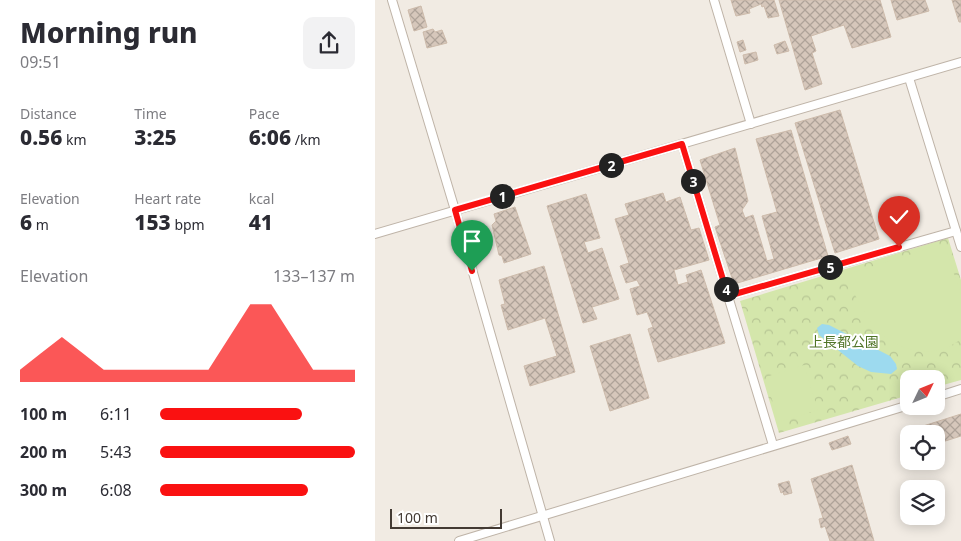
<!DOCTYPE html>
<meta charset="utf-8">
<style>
body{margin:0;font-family:"Noto Sans","Noto Sans JP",sans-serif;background:#f2f2f3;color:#2b2b33;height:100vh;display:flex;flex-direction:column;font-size:19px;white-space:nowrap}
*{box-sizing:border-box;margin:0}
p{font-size:16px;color:#7c7c81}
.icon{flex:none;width:28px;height:28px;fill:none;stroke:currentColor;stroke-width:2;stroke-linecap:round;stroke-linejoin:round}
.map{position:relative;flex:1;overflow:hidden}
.sheet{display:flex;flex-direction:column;background:#fff;width:375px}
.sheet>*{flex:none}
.needle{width:32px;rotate:47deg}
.buttons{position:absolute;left:525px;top:370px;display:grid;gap:10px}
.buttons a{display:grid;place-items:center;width:45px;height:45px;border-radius:10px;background:#fff;box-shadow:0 2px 12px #0003;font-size:25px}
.scale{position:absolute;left:15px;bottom:12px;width:112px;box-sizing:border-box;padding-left:5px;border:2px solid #433a33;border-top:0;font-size:14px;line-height:18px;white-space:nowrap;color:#433a33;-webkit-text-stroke:4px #fff;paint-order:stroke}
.pin{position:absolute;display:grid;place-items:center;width:42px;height:42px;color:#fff;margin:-51px -21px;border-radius:50% 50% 50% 0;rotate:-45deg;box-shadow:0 0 5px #0007}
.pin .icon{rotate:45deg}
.km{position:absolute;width:25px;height:25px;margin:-12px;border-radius:50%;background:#222;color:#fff;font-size:14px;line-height:25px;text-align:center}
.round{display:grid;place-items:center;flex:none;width:52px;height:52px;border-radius:10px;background:#f2f2f3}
.head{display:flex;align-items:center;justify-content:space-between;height:85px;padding:0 20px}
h1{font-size:28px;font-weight:800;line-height:38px}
.figures{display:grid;grid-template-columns:repeat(3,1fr);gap:8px;height:85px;padding:5px 20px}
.figures div{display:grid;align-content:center}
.figures b{font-size:21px;font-weight:800}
.figures small{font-size:14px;font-weight:400}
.figures p{font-size:14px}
.chart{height:140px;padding:10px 20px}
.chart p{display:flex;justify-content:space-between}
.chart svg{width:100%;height:90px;margin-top:5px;fill:#fa1111;opacity:.7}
ul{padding:0 20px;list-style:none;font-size:16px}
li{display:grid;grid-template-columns:80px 60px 1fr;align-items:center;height:38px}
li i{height:12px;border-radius:6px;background:#fa1111}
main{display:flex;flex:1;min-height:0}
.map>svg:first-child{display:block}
.park{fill:url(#park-crowns)}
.pitch{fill:#d4e6ab}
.water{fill:#9ddaef}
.building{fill:url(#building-cross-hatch);stroke:#cdbbab}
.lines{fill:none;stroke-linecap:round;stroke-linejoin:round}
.minor-casing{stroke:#bfb4a8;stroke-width:10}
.minor{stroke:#fff;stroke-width:8}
.route-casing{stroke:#fff;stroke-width:10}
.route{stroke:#fa1111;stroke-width:6}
.labels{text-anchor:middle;stroke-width:4;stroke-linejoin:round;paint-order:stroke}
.park-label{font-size:14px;fill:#507427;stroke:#fff}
</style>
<main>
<section class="sheet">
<div class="head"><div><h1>Morning run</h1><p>09:51</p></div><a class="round"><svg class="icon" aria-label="share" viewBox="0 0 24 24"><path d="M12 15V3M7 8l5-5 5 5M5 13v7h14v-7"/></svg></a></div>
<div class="figures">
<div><p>Distance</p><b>0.56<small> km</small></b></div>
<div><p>Time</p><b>3:25</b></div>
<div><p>Pace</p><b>6:06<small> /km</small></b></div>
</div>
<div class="figures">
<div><p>Elevation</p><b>6<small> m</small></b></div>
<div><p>Heart rate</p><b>153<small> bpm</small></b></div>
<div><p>kcal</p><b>41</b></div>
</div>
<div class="chart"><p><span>Elevation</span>133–137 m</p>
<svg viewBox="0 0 160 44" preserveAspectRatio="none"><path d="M0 44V38L10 30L20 22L30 30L40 38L50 38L60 38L70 38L80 38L90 38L100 22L110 6L120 6L130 22L140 38L150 38L160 38V44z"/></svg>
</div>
<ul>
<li><b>100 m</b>6:11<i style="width:73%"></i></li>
<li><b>200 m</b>5:43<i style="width:100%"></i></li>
<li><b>300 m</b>6:08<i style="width:76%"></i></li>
</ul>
</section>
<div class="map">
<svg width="586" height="541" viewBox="0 0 586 541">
<defs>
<pattern id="park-crowns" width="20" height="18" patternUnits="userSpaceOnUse" patternTransform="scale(1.25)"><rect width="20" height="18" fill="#d4e6ab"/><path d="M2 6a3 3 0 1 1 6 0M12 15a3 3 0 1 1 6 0" fill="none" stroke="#b7c694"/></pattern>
<pattern id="building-cross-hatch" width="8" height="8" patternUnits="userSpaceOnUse" patternTransform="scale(1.25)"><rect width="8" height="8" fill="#d6c7bb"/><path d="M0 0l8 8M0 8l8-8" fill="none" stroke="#afa399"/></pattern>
</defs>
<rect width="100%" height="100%" fill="#f1ebe3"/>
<!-- park -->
<path class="park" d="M573,238L586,280V380L561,387V379H534V395L404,433L365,301Z"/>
<!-- pitch -->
<g class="pitch">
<path d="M569,244L586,294V339C558,361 521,352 499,326C487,311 479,292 470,275Z"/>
<path d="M429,365L443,410L403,422L391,377Z"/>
</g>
<!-- water -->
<path class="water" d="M447,324L454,325L515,356L521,364L522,369L516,374L496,372L483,366L444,335L442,328Z"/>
<!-- building -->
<g class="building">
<path d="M356,0H399L404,16L393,18L389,6L387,7L386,4L374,9L375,13L361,16Z"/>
<path d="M404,0H505L516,37L477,48L469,25L436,36L441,51L437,53L447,84L430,90Z"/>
<path d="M516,0H550L554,11L522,20Z"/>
<path d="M577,0H586V22H584Z"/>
<path d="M46,6L52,27L39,31L33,10Z"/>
<path d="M58,29L60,32L67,30L72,43L52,48L48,32Z"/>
<path d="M368,40L371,50L365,52L362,42Z"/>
<path d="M410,41L414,51L402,54L399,45Z"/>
<path d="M381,52L383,60L370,64L368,55Z"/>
<path d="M465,110L504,239L460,253L420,123Z"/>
<path d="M416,130L453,256L359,284L340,227L345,225L325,160L360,148L373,201L367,210L370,218L378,215L392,261L399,259L387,216L402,212L381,139Z"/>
<path d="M288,193L291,202L305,197L316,230L324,228L334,260L299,270L303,285L313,282L311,275L326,270L350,343L283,362L273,329L278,327L272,312L262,315L255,289L265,286L262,280L251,283L245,266L254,263L240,219L254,215L250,204Z"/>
<path d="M211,194L225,238L209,242L213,253L227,248L244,299L217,307L222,319L208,323L172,206Z"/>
<path d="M140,207L156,254L129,263L127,256L124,255L117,225L121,221L119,214Z"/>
<path d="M169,266L200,372L155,386L149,366L182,356L170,318L133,330L126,305L130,304L124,280Z"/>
<path d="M255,334L274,398L235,411L215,346Z"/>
<path d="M586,414V436L561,444V434H547L545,427Z"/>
<path d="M473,436L476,444L457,450L454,443Z"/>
<path d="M477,465L499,541H455L450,526L446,528L444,519L448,518L436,479Z"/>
<path d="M414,481L417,493L409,495L408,492L406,493L403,484Z"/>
</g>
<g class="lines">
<defs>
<g id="minor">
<path d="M17,0L80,210L175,541"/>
<path d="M339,0L376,124"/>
<path d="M534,78L586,247"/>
<path d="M307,144L398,445"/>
<path d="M0,234L586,62"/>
<path d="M353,296L581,231"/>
<path d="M561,397L586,389"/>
<path d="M84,541L534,405"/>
</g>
</defs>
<!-- minor casing -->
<use href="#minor" class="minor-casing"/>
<!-- minor -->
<use href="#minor" class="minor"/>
</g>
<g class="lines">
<defs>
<path id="route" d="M97,271L80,210L307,144L353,296L524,247"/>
</defs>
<!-- route casing -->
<use href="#route" class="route-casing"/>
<!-- route -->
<use href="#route" class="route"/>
</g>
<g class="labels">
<!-- park labels -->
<g class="park-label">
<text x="469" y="347">上長都公園</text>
</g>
</g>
</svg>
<div class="buttons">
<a><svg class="needle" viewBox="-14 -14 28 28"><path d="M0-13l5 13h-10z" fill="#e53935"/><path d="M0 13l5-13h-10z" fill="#7c7c81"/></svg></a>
<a><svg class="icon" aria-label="locate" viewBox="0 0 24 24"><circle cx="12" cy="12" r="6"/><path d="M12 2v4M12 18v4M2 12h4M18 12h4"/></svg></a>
<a><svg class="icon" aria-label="layers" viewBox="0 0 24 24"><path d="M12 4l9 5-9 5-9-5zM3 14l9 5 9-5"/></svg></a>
</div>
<div class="scale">100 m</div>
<div class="pin" style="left:97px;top:271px;background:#1e9e55"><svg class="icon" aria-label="arrive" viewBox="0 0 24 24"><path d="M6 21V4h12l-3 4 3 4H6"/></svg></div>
<div class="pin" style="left:524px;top:247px;background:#d93025"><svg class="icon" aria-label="check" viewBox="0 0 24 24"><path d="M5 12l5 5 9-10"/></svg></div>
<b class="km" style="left:127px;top:196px">1</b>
<b class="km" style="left:236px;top:165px">2</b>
<b class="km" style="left:318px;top:181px">3</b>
<b class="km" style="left:351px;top:289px">4</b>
<b class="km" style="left:455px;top:267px">5</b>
</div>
</main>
